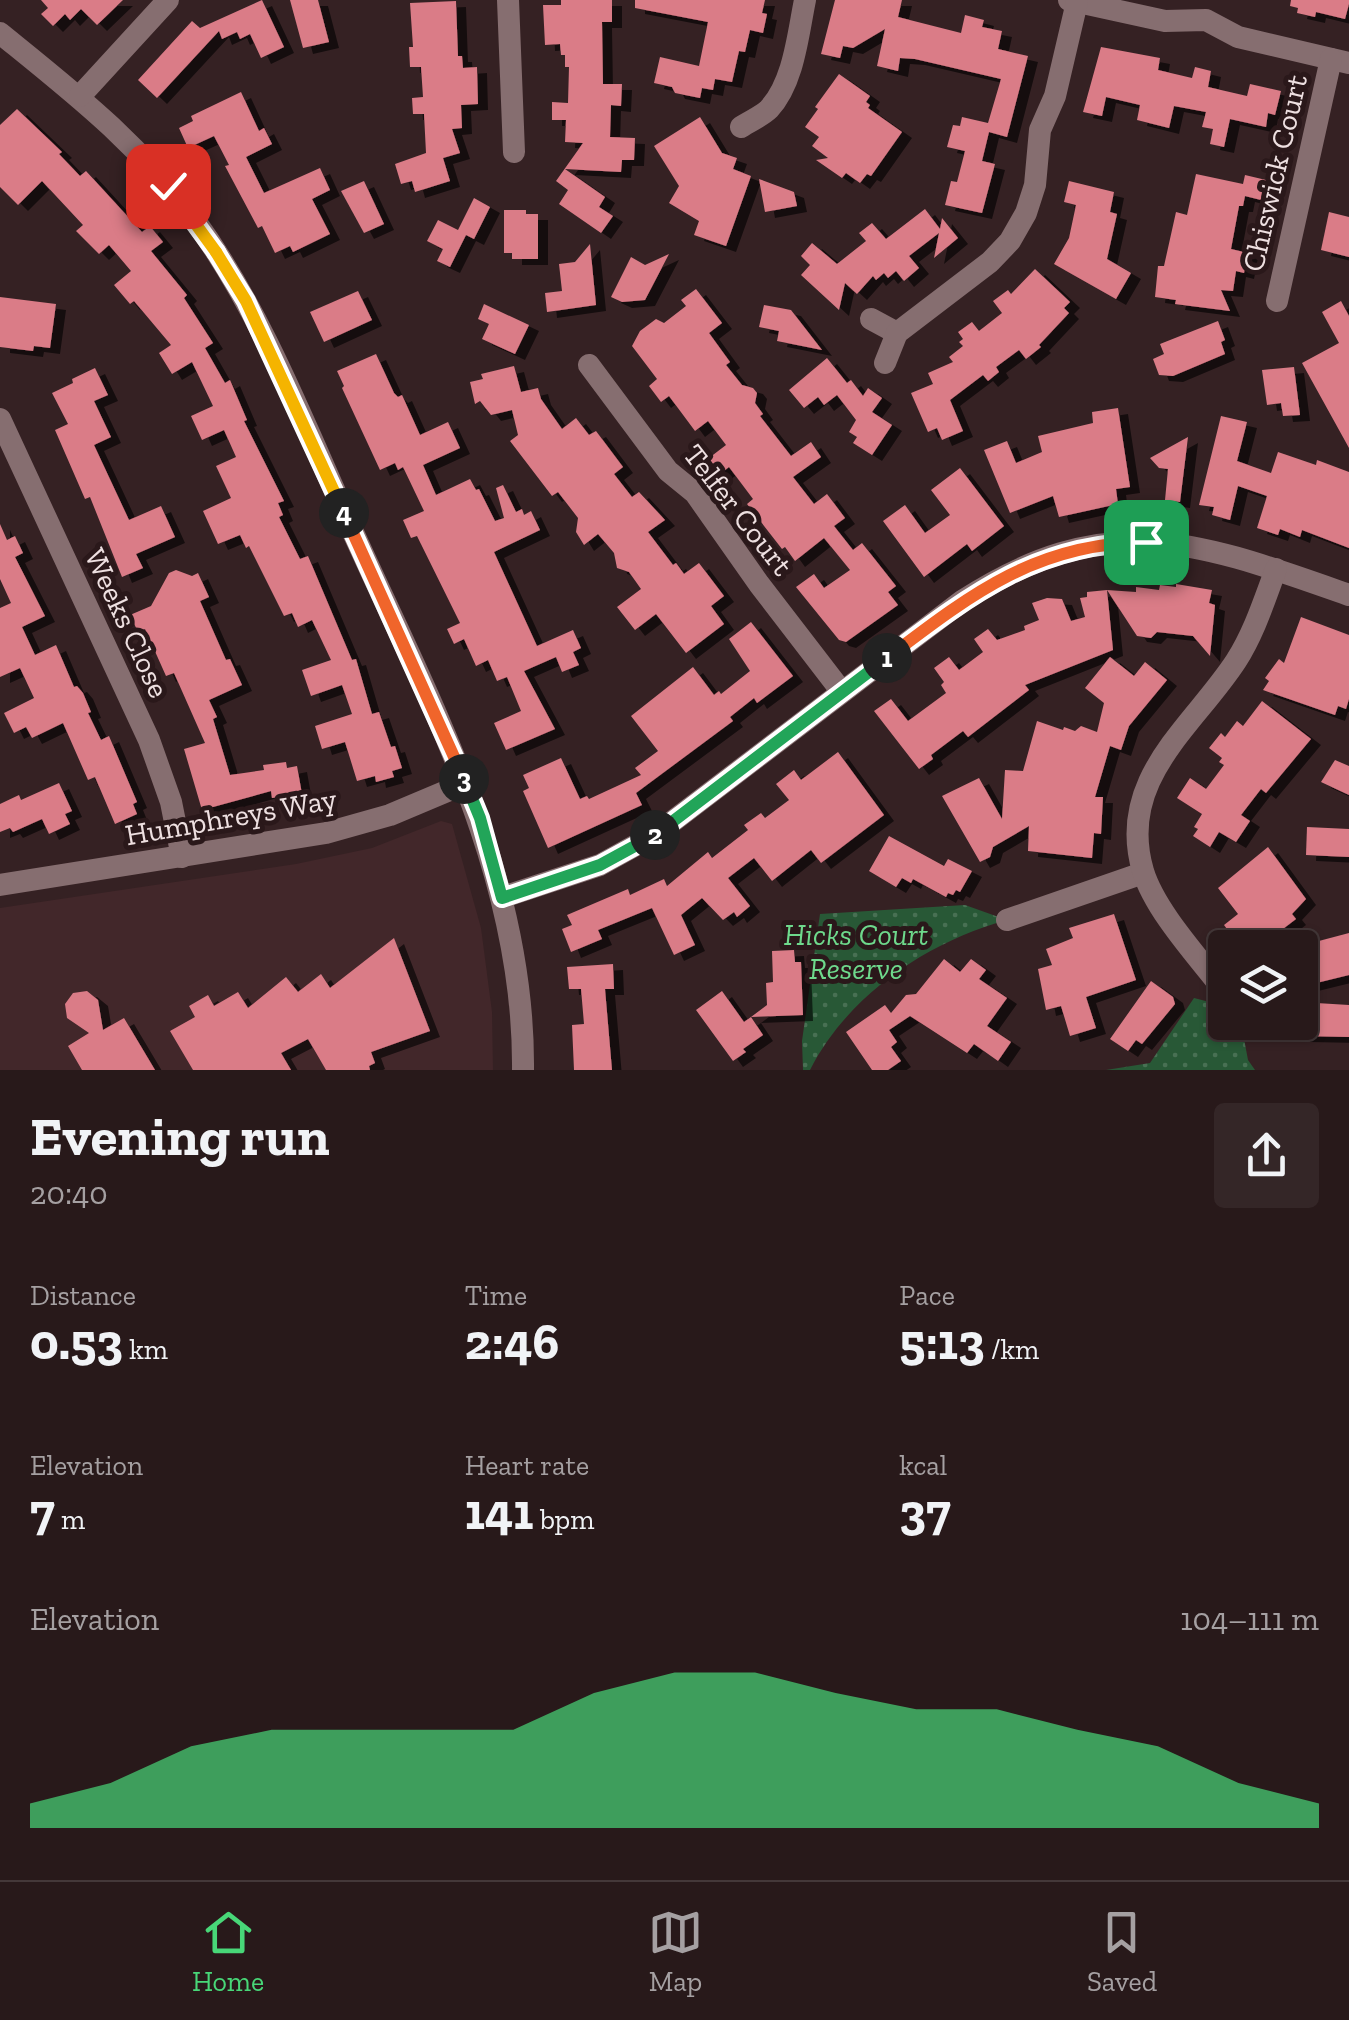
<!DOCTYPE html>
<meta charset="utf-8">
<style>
body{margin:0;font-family:"Zilla Slab",serif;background:#342627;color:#f1f3f6;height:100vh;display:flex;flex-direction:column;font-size:38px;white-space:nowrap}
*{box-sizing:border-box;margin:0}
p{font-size:32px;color:#a5a0a2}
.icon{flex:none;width:55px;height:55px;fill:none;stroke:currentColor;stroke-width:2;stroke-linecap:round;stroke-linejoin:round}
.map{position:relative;height:1070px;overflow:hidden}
.side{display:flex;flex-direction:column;background:#28191a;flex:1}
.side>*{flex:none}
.controls{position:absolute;left:1208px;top:930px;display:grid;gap:20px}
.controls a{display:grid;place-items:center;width:110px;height:110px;border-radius:10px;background:#28191a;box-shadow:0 2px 8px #0004,0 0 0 2px #443839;font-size:50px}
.pin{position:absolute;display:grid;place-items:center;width:85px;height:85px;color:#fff;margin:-42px;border-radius:20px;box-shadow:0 5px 15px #0006}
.km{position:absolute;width:50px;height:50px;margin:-25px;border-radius:50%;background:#222;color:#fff;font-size:28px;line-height:50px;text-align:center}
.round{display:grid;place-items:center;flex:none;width:105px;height:105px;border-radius:10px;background:#342627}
.headline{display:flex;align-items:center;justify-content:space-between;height:170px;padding:0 30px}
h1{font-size:55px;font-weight:700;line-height:75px}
.metrics{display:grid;grid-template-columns:repeat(3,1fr);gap:15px;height:170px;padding:10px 30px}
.metrics div{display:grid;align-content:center}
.metrics b{font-size:50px;font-weight:700}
.metrics small{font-size:28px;font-weight:400}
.metrics p{font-size:28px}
.chart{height:280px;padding:20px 30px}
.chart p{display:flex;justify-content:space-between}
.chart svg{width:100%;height:180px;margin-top:10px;fill:#48d778;opacity:.7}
.menu{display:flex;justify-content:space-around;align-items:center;height:140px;border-top:2px solid #443839;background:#28191a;font-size:28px;color:#a5a0a2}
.menu a{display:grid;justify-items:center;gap:5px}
.menu .selected{color:#48d778}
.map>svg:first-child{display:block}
.built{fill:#42272a}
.park{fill:url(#park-dots)}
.building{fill:#da7b87;filter:url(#shadow)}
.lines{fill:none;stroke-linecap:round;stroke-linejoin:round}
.street{stroke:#866e70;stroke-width:22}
.split-1-casing{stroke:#fff;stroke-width:20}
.split-2-casing{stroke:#fff;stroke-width:20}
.split-3-casing{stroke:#fff;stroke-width:20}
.split-4-casing{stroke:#fff;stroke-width:20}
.split-5-casing{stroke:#fff;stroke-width:20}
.split-6-casing{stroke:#fff;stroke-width:20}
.split-1{stroke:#f0652b;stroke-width:12}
.split-2{stroke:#22a559;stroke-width:12}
.split-3{stroke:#22a559;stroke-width:12}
.split-4{stroke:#f0652b;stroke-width:12}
.split-5{stroke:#f5b400;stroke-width:12}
.split-6{stroke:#f5b400;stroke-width:12}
.labels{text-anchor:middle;stroke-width:10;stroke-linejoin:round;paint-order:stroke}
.street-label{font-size:30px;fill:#eee0e1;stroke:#2a181a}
.park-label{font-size:30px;font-style:italic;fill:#6ed98c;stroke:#2a181a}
</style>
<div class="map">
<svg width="1349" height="1070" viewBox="0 0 1349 1070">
<defs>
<pattern id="park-dots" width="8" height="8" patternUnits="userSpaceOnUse" patternTransform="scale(2.5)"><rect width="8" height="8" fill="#285836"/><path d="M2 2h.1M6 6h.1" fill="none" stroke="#487053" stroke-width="1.8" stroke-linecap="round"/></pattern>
<filter id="shadow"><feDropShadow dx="10" dy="6" stdDeviation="0" flood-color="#0009"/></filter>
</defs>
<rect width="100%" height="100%" fill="#352123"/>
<!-- built -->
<path class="built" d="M441,821L452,824L481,928L492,1012L493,1070H0V908L296,864L372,848Z"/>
<!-- park -->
<g class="park">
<path d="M965,905L1007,920C927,942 848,995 810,1070H803L802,1041L820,914Z"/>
<path d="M1194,998L1225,1006V1022L1241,1023L1248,1060L1255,1070H1106L1150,1063Z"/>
</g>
<!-- building -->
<g class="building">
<path d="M41,0H123L97,25L81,9L70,20L65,14L53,26L41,14L48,8Z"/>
<path d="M262,0L284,47L261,58L250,34L240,39L237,32L222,39L219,31L157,98L138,80L192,21L200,28Z"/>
<path d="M290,0H318L329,42L303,48Z"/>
<path d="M561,0H612V22H602L603,84H622L621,106L611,105L610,137L635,138L634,160H622L621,172L565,169L605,197L599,207L613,216L601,233L559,204L568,190L556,181L583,143L565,142L566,120H552V102L568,103L569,67H565V55H561L560,44L545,45L543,5H561Z"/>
<path d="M635,0H765L762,13L767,14L763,33L750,30L745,52L739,51L732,82L715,79L713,90L702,88L700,98L675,93L672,87L654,83L660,57L699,66L708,22L635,8Z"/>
<path d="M835,0H902L898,17L961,33L965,15L984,20L982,27L1002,31L998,49L1028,56L1007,137L989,132L982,161L995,164L982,213L945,205L951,181L957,182L965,151L947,147L953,125L960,126L962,117L988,123L1001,79L915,59L900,58L898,71L877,66L885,29L853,48L843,46L840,58L821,54Z"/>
<path d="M1291,0H1349V4L1345,19L1316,12L1315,17L1297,13L1298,8L1290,6Z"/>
<path d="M456,1L458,56H462L463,68L477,67L478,104L461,105L462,128L452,129L460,153L443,158L450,181L415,192L412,181L401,184L395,164L426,153L424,114H413L412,98L423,97L421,67H410L409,47H413L410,3Z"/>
<path d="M1101,47L1160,58L1158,70L1192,78L1195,67L1211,71L1208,87L1247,96L1250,84L1281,91L1275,115L1268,113L1266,127L1230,119L1224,147L1210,144L1213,129L1202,127L1206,112L1174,106L1169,128L1137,120L1140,105L1106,97L1102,116L1083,112Z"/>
<path d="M839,74L870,96L866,102L870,105L868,108L902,132L871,176L867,174L860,183L846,173L842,178L816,160L828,158L812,146L819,137L805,127L818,109L815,107Z"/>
<path d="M241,92L259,131L264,128L272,144L246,157L264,193L320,168L330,190L312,199L330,234L293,252L290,246L275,253L262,226L258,228L225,166L229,165L214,136L188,148L179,128L193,121L191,116Z"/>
<path d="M17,109L62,152L59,154L80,176L86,171L142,232L150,226L163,242L151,251L187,295L184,298L213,343L205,348L225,383L230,380L247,420L244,421L284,501L278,503L283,515L279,517L300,559L308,556L352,660L356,659L372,714L379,712L391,747L395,746L402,768L392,771L394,777L376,782L375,776L357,781L345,742L322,749L315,726L352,714L342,685L311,696L302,670L331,660L312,620L298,627L292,613L284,616L249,546L246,548L240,535L218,544L203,511L231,498L216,466L236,457L224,430L202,440L191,416L213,406L192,362L172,374L159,353L171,345L134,301L130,304L114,285L131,271L109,245L99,254L76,231L83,225L42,181L18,205L0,187V125Z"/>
<path d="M700,117L722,153L737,158L733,169L751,176L726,246L694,235L699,221L669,203L679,186L654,146Z"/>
<path d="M1196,174L1243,184L1245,175L1266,180L1261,200L1245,196L1243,206H1239L1231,249L1248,253L1244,273L1236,271L1233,291L1221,290L1230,311L1175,304L1176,300L1155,297L1158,266H1164L1176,212L1187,215Z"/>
<path d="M759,179L794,192L797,206L765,212Z"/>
<path d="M364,181L384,224L364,233L341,191Z"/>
<path d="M1069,181L1114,192L1110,212L1117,214L1107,259L1131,273L1116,299L1054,264L1069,238L1076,205L1064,202Z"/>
<path d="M474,198L490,207L474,239L466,235L450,267L437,261L443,249L427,241L438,220L458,230Z"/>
<path d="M925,209L940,229L942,218L958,238L934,258L939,233L909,256L919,268L904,281L896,271L888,278L884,273L876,280L873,276L857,294L845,283L839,310L801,275L810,265L801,256L812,243L837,264L866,241L859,233L872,223L886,239Z"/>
<path d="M504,210H526V214H538V259H512V253H504Z"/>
<path d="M1329,212L1349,217V257L1321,250Z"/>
<path d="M590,244L596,305L547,312L545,293L562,291L559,264L575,262Z"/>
<path d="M669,254L645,300L622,302L611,297L631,257L645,265Z"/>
<path d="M1035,269L1070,302L1064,308L1069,313L1039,345L1041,347L1026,359L1019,350L996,367L999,372L988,381L983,375L950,400L963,431L942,440L937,428L928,432L911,393L933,384L928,373L953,362L949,357L963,346L959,342L963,339L958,332L972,322L979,331L1002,313L993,301L1008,290L1011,294Z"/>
<path d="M696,289L722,323L709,333L730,362L726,365L742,385L753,388L757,393L755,403L763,414L760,416L791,456L811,442L821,457L793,477L814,504L827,494L845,518L834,526L853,550L862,543L896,586L888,592L898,605L846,642L839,640L796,587L814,574L824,588L850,570L824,538L795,561L785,547L782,549L747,504L753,499L729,467L720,474L709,458L726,445L708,421L695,431L669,396L661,402L649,386L657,379L632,346L640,331L656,319L664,323L686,306L681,300Z"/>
<path d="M358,291L372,320L324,342L310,312Z"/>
<path d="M0,297L56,304L50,348L34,346L33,351L0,347Z"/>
<path d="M1341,301L1349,316V448L1302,363L1339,343L1322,312Z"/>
<path d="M484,304L529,325L515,354L482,339L489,324L478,319Z"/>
<path d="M764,305L791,310L822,350L777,341L779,331L759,327Z"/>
<path d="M1218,321L1225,340L1221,342L1225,354L1173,376L1159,375L1153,359L1164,354L1160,344Z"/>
<path d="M376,354L394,393L398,397L402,395L420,435L448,422L460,448L423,465L436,495L470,479L476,490L479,489L495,521L504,518L496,488L503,485L516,512L522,509L524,515L531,511L540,530L494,552L537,646L573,630L581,648L573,652L579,665L562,672L556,657L524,671L555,729L506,750L494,723L521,711L507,677L497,681L488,660L476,666L464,639L454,644L447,629L460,623L417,536L411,538L403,520L424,511L403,467L398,470L395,463L380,470L342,388L344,386L337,371Z"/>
<path d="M827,358L847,383L851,380L863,396L868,388L882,398L872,412L892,425L872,455L853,443L857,437L849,432L856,420L837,395L824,405L818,397L804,408L789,390Z"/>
<path d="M514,366L521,392L538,388L541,399L562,429L576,418L589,435L596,431L623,467L614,474L632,497L639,492L665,520L648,532L673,565L676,563L684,574L699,563L724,596L711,606L724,624L686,653L656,614L635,630L617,607L641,589L629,572L617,568L614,553L598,534L584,545L576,532L578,518L558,492L552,496L510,441L518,435L512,410L491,415L480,401L475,404L470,382L483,379L481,374Z"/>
<path d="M1294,367L1300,415L1283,416L1281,403L1267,405L1262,370Z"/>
<path d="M95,368L108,395L94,401L111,437L94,445L129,520L161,506L175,537L136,554L143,568L122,577L90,497L85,499L55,430L68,424L52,393L73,383L72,379Z"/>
<path d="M1118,408L1130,487L1116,489L1118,504L1059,517L1053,496L1010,513L984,450L1007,441L1016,463L1042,452L1038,436L1093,423L1092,412Z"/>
<path d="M1221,416L1247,422L1237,461L1271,473L1278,452L1316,465L1317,460L1349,472V548L1302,530L1300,537L1280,529L1278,535L1257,528L1267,496L1238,486L1230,520L1212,515L1214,507L1199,505Z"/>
<path d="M1188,437L1180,502L1165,500L1168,469L1159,468L1150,458Z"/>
<path d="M960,468L1004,526L972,551L967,544L924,577L883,521L905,505L925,533L950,515L931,490Z"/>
<path d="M0,524L7,540L15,536L23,553L15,557L45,616L22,627L35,655L56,645L74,687L77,686L83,693L91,712L88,713L101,740L109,736L137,802L133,804L137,814L115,824L95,777L88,780L63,723L32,738L26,727L14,733L4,713L34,698L20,668L0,677V608L11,603L0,579Z"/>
<path d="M176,570L192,576L198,573L209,597L200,601L226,660L230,659L242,685L209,700L217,717L213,719L230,775L264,770L263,765L286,762L287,768L297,766L302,794L272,798L271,791L202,810L184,749L205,743L174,673L166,676L145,629L138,632L130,615L151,606L169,573Z"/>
<path d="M1176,584L1212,590L1209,603L1215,605L1210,656L1193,636L1157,632L1151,638L1137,636L1107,590L1113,650L1025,685L1029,690L968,737L963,731L931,755L933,759L919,769L874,711L891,699L908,721L946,693L941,685L944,682L934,668L949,657L959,670L983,652L974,639L988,629L997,640L1025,630L1024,626L1039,620L1032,603L1047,598L1062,599L1071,621L1085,617L1080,598L1087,597V592L1107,590L1136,592V587L1159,590L1160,585L1176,587Z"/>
<path d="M1301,617L1349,635V699L1346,709L1338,706L1335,715L1263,690L1269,681L1265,678L1279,659L1284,663Z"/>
<path d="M751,622L793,676L757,703L754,698L730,717L733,721L636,793L642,805L548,848L523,791L529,788L523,775L561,758L580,799L587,796L589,799L641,775L635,768L658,751L631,716L693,667L714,695L719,691L721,694L750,671L729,639Z"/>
<path d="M1110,657L1134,676L1145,662L1167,680L1129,726L1121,750L1110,746L1095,797H1103L1101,834L1094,833L1092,858L1028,851L1029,826L993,847L990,857L980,862L942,796L979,778L1002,819L1005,770L1023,771L1037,721L1063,730L1064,727L1075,731L1081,726L1097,732L1104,703L1085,688Z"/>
<path d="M1262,701L1311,739L1266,793L1261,789L1241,815L1250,821L1236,842L1219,832L1210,847L1193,836L1198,829L1194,827L1202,814L1177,798L1190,778L1206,789L1224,765L1219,762L1222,758L1209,748L1221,733L1225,737L1237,721L1243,726Z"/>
<path d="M838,752L884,815L821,863L811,850L772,881L754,858L728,878L750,906L737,917L734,912L723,920L702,898L681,915L695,945L674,955L652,908L598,930L602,939L571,952L562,929L572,925L567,915L628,889L630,895L664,879L667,886L708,852L712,858L748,830L744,825L761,813L765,818L789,800L776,784L794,770L801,780Z"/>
<path d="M1335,760L1349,766V795L1321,782Z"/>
<path d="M59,783L72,811L65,814L70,824L49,834L42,819L13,832L10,828L0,832V804L19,795L21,800Z"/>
<path d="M1307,827L1349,829V857L1306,855Z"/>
<path d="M889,836L944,866L948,859L972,871L960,892L956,890L953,895L948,893L946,897L913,879L911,883L902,878L896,887L869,871Z"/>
<path d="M1268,847L1306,899L1292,914L1296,919L1258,948H1241L1224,925L1238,914L1218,888Z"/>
<path d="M1114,914L1136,980L1086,997L1096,1028L1070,1036L1061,1006L1046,1010L1038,969L1052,965L1046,949L1073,938L1069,928Z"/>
<path d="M1349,933V975L1300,987V946Z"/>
<path d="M394,938L430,1031L371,1052L375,1063L369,1066L370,1070H326L308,1039L281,1053L291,1070H193L170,1031L195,1017L189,1006L208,995L214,1006L238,992L248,1008L286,977L298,992L321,974L330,988Z"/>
<path d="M794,950L795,962H801L803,1015L751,1017L767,1005L766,983L773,982L772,951Z"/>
<path d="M944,959L960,972L971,959L986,970L979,979L1007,998L987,1026L1011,1042L998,1061L974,1044L967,1053L910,1016L889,1030L897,1042L891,1047L901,1061L888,1070H872L846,1032L885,1005L891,1013L906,995L916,994Z"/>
<path d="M613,964L614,989H605L612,1070H574L572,1025L584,1024L581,989H569L567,967Z"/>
<path d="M1151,981L1173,997L1175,1004L1142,1044L1136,1040L1128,1051L1110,1039Z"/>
<path d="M87,991L98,1000L103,1030L124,1018L155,1070H82L68,1046L89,1033L67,1018L65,1004L73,993Z"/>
<path d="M722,991L744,1022L751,1017L763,1035L743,1049L746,1052L733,1061L696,1010Z"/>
<path d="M1300,1002L1349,1005V1037L1300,1036Z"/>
</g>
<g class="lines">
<!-- street -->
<g class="street">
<path d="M508,0L514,152"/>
<path d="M1069,0L1165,21L1206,20L1238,37L1349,63"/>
<path d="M0,33C74,93 139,143 196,222C260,311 302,418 347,519C426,695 525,871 523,1070"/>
<path d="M80,96L168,0"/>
<path d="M741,127C750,121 762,116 769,109C794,82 798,34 805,0"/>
<path d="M1277,301L1331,59"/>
<path d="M871,319L897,333"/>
<path d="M885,363L897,333L990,262L1010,241L1026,213L1035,185L1040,130L1055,96L1077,2"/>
<path d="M589,365L668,471L695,493L759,584L842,692"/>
<path d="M0,419L149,740L171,802L182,857"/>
<path d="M0,885L326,833L390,815L466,783"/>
<path d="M503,897L600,865L656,834L962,601C1109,506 1198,542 1349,595"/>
<path d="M1007,920L1143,873"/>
<path d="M1225,992C1199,958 1155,911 1143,871C1116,779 1193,727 1236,661C1254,633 1264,601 1276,569"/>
</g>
</g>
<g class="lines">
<defs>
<path id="split-1" d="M887,658C970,595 1036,543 1146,542"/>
<path id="split-2" d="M655,835L887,658"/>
<path id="split-3" d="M464,779L480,818L502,898L600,865L655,835"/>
<path id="split-4" d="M344,513L464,779"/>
<path id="split-5" d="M216,252L246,301L344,513"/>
<path id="split-6" d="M168,186L216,252"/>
</defs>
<!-- split-1 casing -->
<use href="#split-1" class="split-1-casing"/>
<!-- split-2 casing -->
<use href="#split-2" class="split-2-casing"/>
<!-- split-3 casing -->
<use href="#split-3" class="split-3-casing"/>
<!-- split-4 casing -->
<use href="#split-4" class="split-4-casing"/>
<!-- split-5 casing -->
<use href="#split-5" class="split-5-casing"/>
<!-- split-6 casing -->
<use href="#split-6" class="split-6-casing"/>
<!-- split-1 -->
<use href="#split-1" class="split-1"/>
<!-- split-2 -->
<use href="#split-2" class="split-2"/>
<!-- split-3 -->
<use href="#split-3" class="split-3"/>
<!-- split-4 -->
<use href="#split-4" class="split-4"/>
<!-- split-5 -->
<use href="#split-5" class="split-5"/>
<!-- split-6 -->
<use href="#split-6" class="split-6"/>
</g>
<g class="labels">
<!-- street labels -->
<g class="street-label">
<text transform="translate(1275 173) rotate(-77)" y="10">Chiswick Court</text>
<text transform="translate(738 510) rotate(52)" y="10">Telfer Court</text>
<text transform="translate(127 623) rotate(65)" y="10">Weeks Close</text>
<text transform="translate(231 817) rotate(-10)" y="10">Humphreys Way</text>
</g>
<!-- park labels -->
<g class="park-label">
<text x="856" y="945">Hicks Court<tspan x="856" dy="34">Reserve</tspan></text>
</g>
</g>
</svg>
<div class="controls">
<a><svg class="icon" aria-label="layers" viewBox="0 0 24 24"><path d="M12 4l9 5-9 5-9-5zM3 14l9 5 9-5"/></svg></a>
</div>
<div class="pin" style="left:1146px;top:542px;background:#1e9e55"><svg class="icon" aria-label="arrive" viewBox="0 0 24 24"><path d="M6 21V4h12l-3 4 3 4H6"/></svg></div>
<div class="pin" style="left:168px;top:186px;background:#d93025"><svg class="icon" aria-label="check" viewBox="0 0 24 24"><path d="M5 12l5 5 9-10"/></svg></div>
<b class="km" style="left:887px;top:658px">1</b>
<b class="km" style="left:655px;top:835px">2</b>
<b class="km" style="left:464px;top:779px">3</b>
<b class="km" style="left:344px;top:513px">4</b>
</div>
<section class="side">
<div class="headline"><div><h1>Evening run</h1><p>20:40</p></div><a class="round"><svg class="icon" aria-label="share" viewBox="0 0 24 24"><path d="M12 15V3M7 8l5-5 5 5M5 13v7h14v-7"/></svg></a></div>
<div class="metrics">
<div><p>Distance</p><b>0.53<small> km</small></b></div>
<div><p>Time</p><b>2:46</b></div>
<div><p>Pace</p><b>5:13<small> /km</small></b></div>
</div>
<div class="metrics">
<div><p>Elevation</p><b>7<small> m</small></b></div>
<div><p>Heart rate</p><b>141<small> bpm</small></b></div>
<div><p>kcal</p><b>37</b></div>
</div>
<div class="chart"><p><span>Elevation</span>104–111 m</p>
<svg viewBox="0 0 160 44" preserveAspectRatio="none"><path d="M0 44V38L10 33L20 24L30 20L40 20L50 20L60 20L70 11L80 6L90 6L100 11L110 15L120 15L130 20L140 24L150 33L160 38V44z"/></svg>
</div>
</section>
<nav class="menu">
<a class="selected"><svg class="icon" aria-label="home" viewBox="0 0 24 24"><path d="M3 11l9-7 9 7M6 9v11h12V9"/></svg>Home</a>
<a><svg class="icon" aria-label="map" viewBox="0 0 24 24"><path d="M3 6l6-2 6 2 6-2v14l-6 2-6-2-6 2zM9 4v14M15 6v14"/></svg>Map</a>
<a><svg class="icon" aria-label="saved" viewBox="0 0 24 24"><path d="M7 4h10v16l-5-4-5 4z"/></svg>Saved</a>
</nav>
